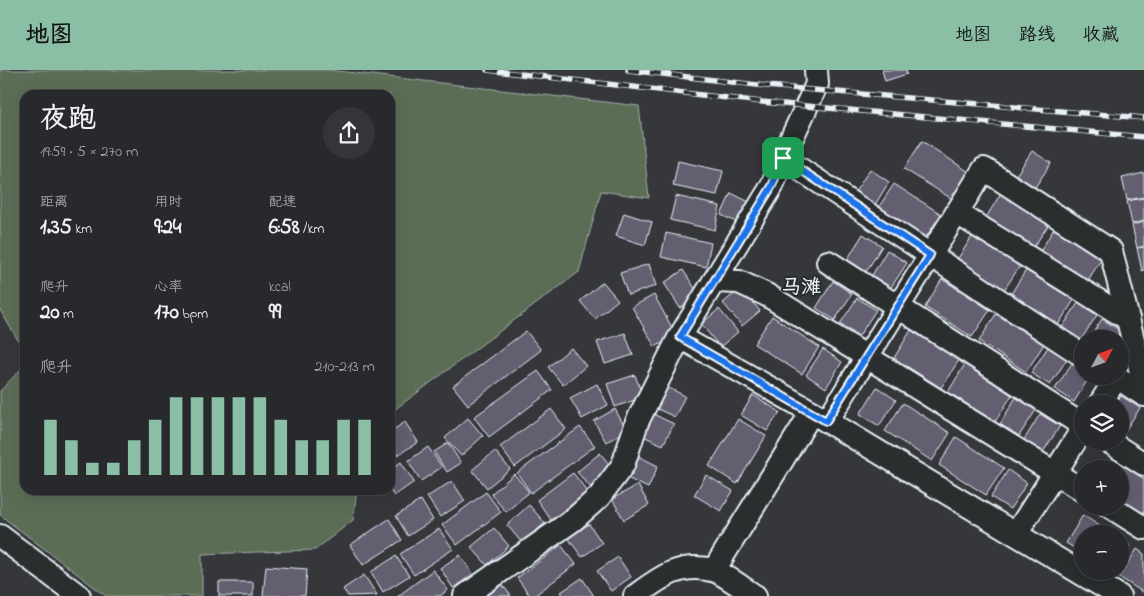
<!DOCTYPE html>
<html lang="zh">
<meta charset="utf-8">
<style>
body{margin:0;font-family:"Indie Flower","LXGW WenKai TC",sans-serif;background:#343538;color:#f1f3f6;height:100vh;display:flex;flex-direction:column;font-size:19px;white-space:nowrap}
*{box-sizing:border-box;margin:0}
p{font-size:16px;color:#a5a6a9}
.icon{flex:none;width:28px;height:28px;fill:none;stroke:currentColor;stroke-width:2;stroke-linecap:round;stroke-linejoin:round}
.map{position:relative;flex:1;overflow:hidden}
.drawer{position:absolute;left:20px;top:20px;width:375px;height:405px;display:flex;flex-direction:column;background:#28292c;border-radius:15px;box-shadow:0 5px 20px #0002,0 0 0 1px #444548}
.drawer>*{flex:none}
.needle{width:32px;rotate:49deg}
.buttons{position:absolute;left:1074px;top:260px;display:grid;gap:10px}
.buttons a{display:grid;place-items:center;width:55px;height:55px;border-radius:50%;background:#28292c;box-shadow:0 5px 20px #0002,0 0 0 1px #444548;font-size:25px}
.pin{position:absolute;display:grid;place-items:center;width:42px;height:42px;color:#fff;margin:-21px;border-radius:10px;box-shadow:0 2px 8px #0006}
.round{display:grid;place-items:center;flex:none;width:52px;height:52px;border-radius:26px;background:#343538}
.head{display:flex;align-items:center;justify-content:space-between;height:85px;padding:0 20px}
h1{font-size:28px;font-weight:700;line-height:38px}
.figures{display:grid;grid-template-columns:repeat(3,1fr);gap:8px;height:85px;padding:5px 20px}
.figures div{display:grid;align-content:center}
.figures b{font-size:21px;font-weight:700}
.figures small{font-size:14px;font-weight:400}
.figures p{font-size:14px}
.chart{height:140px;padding:10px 20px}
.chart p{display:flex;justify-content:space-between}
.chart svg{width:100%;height:90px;margin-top:5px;stroke:#8abfa5;stroke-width:6}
header{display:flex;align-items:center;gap:30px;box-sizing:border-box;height:70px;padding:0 25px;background:#8abfa5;color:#111}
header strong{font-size:24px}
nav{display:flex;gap:28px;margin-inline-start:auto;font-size:18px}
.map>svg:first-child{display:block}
.green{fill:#5c6d57;stroke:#a2afa8}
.building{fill:#635f71;stroke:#e8f1f8}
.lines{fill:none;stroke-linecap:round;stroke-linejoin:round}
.minor-casing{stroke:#e8f1f8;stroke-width:26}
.minor{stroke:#2a2d2e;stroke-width:22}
.rail-casing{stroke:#e8f1f8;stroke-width:5.5}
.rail{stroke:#2a2d2e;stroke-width:4;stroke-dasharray:11;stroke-linecap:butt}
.route-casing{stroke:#fff;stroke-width:10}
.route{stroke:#1a73e8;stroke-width:6}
.labels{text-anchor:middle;stroke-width:4;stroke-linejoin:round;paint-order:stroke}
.quarter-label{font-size:20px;font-weight:bold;fill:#e8f1f8;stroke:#2a2d2e}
</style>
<header>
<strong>地图</strong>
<nav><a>地图</a><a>路线</a><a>收藏</a></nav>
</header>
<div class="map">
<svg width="1144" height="526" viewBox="0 0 1144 526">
<rect width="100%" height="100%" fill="#35373b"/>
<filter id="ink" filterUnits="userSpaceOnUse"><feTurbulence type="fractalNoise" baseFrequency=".02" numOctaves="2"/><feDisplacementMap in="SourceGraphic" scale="10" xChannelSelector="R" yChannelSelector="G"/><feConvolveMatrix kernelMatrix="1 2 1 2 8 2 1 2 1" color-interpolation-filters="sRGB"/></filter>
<g filter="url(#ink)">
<!-- green -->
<g class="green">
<path d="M0,0H329L639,36L649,128L601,121L579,202L390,343V25H25V282L0,240Z"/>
<path d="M25,295V420H357L353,450L315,480L202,484V526H106L0,445V321Z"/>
</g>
<!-- building -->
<g class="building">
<path d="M882,0H906L907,4L885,11Z"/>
<path d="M922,71L969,102L952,129L904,99Z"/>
<path d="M1032,81L1051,93L1034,119L1015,107Z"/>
<path d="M678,91L723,101L717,125L673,116Z"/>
<path d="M870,99L889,112L873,138L853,125Z"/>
<path d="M1144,103V127L1127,130L1122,108Z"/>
<path d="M894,114L941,144L923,172L876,141Z"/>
<path d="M731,123L753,134L743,155L721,145Z"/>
<path d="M1001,123L1049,154L1031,181L984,151Z"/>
<path d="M676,126L720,136L715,160L670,150Z"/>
<path d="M1144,128V151L1132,154L1127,131Z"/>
<path d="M624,143L652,152L645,175L616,166Z"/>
<path d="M1144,152V176L1137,178L1132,155Z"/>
<path d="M1055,157L1102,188L1085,215L1038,185Z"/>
<path d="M666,163L711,173L706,197L661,187Z"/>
<path d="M863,164L882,176L866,202L847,190Z"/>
<path d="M973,165L1020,196L1002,223L955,193Z"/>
<path d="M1144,177V200L1142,201L1137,178Z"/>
<path d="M887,180L907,193L890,219L871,207Z"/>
<path d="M649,194L656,216L628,225L620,203Z"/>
<path d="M683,200L700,226L680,238L664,213Z"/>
<path d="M1026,200L1074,230L1056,258L1009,227Z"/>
<path d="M942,209L990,240L972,267L925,237Z"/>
<path d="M833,211L852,224L835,250L816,238Z"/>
<path d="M603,212L618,230L595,249L580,231Z"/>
<path d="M741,218L760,241L742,256L723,233Z"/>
<path d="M654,225L676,265L655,277L632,237Z"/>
<path d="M857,228L876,240L859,266L840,254Z"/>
<path d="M1078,233L1097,245L1080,271L1061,259Z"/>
<path d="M719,239L738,262L720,277L701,254Z"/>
<path d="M996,244L1044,274L1026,302L979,271Z"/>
<path d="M772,246L819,277L802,304L754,274Z"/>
<path d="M1102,249L1121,261L1116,269H1089Z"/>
<path d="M911,260L959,290L941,318L894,288Z"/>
<path d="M526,261L541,280L468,335L453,316Z"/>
<path d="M625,263L633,285L605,294L597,272Z"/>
<path d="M1048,277L1067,289L1050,315L1031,303Z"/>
<path d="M571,278L586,296L563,315L548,297Z"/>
<path d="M823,279L842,292L826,318L806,305Z"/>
<path d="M1072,293L1082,300V306H1090L1074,332L1055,319Z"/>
<path d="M965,294L1012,325L995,352L948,322Z"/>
<path d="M538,301L552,320L489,367L474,347Z"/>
<path d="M635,305L643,327L615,337L607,314Z"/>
<path d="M597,314L608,335L582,349L570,328Z"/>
<path d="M663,315L685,326L675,347L653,337Z"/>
<path d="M877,317L896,330L879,356L860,344Z"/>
<path d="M753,325L780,342L767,361L741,345Z"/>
<path d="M1121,326L1140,338L1123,364L1120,362V334H1116Z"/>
<path d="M1016,327L1036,340L1019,366L1000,354Z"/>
<path d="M903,333L950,363L932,391L885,361Z"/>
<path d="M551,339L566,359L515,397L500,377Z"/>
<path d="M615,339L627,361L606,372L594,351Z"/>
<path d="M651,343L674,354L663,375L641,365Z"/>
<path d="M1040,344L1060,356L1043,382L1024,370Z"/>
<path d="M468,348L483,366L461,386L445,368Z"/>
<path d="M738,349L766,366L737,414L709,396Z"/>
<path d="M405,352L418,372L398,385L390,373V362Z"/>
<path d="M580,357L595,376L531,423L517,403Z"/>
<path d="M956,367L1004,398L986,425L939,395Z"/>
<path d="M448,373L461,393L447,402L434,382Z"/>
<path d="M428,377L442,397L421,411L408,391Z"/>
<path d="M495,381L510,399L487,418L472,400Z"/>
<path d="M600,383L615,401L593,420L577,402Z"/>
<path d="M636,385L658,396L648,418L625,407Z"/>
<path d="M1117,391L1144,409V448L1120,432V399H1112Z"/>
<path d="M401,392L414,412L394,426L390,420V400Z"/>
<path d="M1008,400L1027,413L1010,439L991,427Z"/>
<path d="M573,403L588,422L551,450L537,430Z"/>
<path d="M514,404L529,422L506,442L491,424Z"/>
<path d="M706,405L733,421L721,441L694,425Z"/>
<path d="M452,411L465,431L440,447L427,427Z"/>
<path d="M638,415L649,435L624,450L612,429Z"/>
<path d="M486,422L501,442L457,475L442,455Z"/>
<path d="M421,430L433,450L408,466L396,446Z"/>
<path d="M529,435L545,453L522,473L507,455Z"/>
<path d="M1083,445L1112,464H1082V483L1066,473Z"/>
<path d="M389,449L402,470L363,495L350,475Z"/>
<path d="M589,454L602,473L582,487L568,468Z"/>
<path d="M494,458L509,476L487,495L471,477Z"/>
<path d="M439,459L453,479L414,505L400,484Z"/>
<path d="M1120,469L1130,476L1120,492Z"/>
<path d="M561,475L576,494L534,526H530L517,508Z"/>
<path d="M1137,479L1144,484V523L1119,507Z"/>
<path d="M460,485L473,504L453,518L440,498Z"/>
<path d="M396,486L409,506L383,522L371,502Z"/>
<path d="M618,487L631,507L611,521L597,501Z"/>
<path d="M266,496L307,499L305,526H263Z"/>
<path d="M433,500L448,520L440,526H398Z"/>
<path d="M364,505L377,525L348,526L343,519Z"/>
<path d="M582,508L594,526H564L561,522Z"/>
<rect x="219" y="512" width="34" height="14"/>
<path d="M502,514L511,526H486Z"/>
</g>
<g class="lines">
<defs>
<g id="minor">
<path d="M783,88L1082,285"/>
<path d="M957,143L1128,249"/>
<path d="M828,192L1082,355"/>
<path d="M714,211L739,212L767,225L1082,420"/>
<path d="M680,267L812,342"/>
<path d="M1115,306L1144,325"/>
<path d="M1100,334L1117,307"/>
<path d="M1108,371L1144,394"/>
<path d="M1109,436L1144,458"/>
<path d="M1016,464L1082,360"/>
<path d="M0,466L79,526"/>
<path d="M714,500L812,342L827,351"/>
<path d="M465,526L573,450L599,427L623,395L637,352L678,270L772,116L788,76L817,14L816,0"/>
<path d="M635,526C660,508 679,492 712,500C722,502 745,520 755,526"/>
<path d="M1119,526L827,351L984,99L1111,181L1144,314"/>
</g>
</defs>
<!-- minor casing -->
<use href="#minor" class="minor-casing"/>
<!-- minor -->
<use href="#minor" class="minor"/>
<defs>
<g id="rail">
<path d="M487,0L762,32L1144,67"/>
<path d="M628,0L766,16L1144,48"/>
</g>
</defs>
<!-- rail casing -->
<use href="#rail" class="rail-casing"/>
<!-- rail -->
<use href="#rail" class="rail"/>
</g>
</g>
<g class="lines" filter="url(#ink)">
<defs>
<path id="route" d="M783,88L930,185L826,351L680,267L772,116Z"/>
</defs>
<!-- route casing -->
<use href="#route" class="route-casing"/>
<!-- route -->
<use href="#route" class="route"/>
</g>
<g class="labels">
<!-- quarter labels -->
<g class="quarter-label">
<text x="801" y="223">马滩</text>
</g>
</g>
</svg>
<div class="buttons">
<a><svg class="needle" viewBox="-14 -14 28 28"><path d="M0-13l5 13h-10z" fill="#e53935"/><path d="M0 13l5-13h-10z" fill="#a5a6a9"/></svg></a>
<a><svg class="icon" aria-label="layers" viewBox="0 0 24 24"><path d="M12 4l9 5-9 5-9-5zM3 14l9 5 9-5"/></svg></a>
<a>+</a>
<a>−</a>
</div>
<div class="pin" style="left:783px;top:88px;background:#1e9e55"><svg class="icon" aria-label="arrive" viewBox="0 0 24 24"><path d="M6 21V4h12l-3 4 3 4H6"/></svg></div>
<section class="drawer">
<div class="head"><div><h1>夜跑</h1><p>19:59 · 5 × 270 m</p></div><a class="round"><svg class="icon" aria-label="share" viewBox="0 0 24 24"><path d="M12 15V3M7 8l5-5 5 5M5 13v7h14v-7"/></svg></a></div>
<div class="figures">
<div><p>距离</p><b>1.35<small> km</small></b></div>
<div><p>用时</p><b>9:24</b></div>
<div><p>配速</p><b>6:58<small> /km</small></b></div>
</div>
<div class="figures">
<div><p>爬升</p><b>20<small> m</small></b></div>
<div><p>心率</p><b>170<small> bpm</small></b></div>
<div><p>kcal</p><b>99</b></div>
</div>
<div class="chart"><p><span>爬升</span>210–213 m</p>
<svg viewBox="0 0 160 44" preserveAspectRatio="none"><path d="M5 44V17M15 44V27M25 44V38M35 44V38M45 44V27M55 44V17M65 44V6M75 44V6M85 44V6M95 44V6M105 44V6M115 44V17M125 44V27M135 44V27M145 44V17M155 44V17"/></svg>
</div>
</section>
</div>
